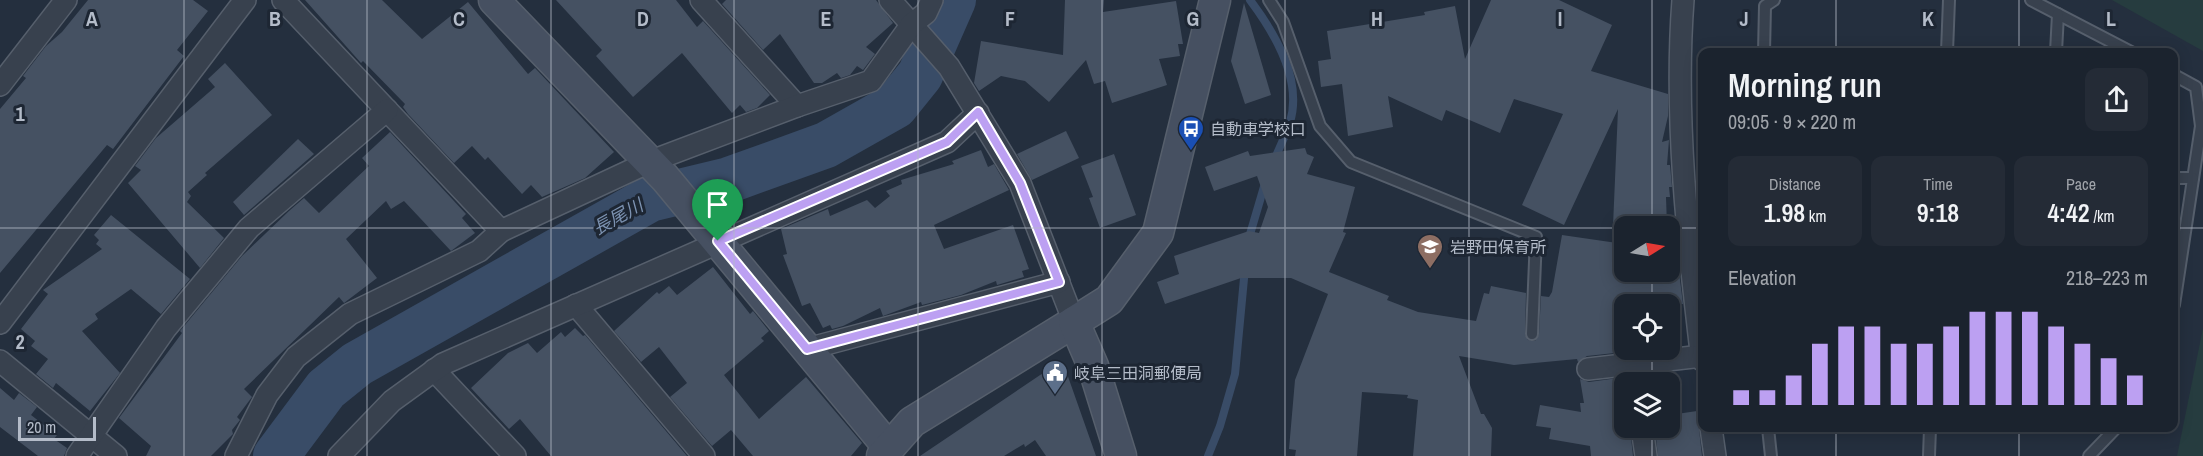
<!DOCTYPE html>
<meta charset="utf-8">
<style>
body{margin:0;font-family:"Archivo Narrow","Noto Sans JP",sans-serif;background:#242b36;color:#f1f3f6;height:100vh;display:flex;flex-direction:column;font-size:22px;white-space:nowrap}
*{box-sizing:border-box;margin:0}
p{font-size:20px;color:#a0a4aa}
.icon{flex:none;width:33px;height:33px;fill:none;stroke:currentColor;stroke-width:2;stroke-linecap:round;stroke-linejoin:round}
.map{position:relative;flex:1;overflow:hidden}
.drawer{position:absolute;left:1698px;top:48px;width:480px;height:384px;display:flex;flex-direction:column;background:#1b232e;border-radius:12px;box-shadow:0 3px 15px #0003,0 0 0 2px #39404a}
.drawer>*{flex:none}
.needle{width:39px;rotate:79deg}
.tools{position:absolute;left:1614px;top:216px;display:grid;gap:12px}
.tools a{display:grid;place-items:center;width:66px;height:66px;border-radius:12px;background:#1b232e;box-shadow:0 3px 15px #0003,0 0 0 2px #39404a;font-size:30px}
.scale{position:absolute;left:18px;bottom:15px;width:78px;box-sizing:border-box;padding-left:6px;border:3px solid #b4bcc9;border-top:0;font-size:16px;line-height:21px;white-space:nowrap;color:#b4bcc9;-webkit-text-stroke:4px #1d2633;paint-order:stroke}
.pin{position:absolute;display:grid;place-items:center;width:51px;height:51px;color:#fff;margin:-62px -26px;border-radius:50% 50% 50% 0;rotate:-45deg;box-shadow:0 0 6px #0007}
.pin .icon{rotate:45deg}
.round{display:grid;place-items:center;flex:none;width:63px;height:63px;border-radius:12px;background:#242b36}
.head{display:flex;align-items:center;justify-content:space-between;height:102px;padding:0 30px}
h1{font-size:33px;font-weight:600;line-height:45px}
.figures{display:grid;grid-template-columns:repeat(3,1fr);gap:9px;height:102px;padding:6px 30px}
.figures div{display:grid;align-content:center;border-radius:12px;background:#242b36;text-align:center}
.figures b{font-size:26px;font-weight:600}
.figures small{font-size:16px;font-weight:400}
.figures p{font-size:16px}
.chart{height:168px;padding:12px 30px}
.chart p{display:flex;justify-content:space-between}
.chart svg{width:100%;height:108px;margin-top:6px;stroke:#bca0f2;stroke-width:6}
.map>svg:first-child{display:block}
.green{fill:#263c3f}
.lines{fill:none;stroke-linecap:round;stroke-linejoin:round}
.stream{stroke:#394c67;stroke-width:8}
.river{stroke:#394c67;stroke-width:46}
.building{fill:#455162}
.lane-casing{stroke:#565f6c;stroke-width:14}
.street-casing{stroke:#565f6c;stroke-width:24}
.secondary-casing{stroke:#565f6c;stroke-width:33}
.lane{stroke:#38414e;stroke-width:10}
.street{stroke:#38414e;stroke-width:21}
.secondary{stroke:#465061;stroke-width:30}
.route-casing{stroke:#fff;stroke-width:12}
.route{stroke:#bca0f2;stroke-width:8}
.grid{fill:none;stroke:#b4bcc9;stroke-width:1.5;stroke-opacity:0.55}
.labels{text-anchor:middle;stroke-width:6;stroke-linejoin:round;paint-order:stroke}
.poi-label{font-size:16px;fill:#b4bcc9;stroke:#1d2633;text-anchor:start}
.water-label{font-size:18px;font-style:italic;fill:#7c92b1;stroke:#1d2633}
.grid-label{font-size:20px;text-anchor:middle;font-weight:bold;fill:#b4bcc9;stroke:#1d2633;stroke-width:6;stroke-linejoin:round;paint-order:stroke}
</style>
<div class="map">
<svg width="2203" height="456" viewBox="0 0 2203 456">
<rect width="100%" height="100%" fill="#242f3e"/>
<!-- green -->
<g class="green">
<path d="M2112,0H2203V51Z"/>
<path d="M2203,328V456H2177Z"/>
</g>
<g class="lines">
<!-- stream -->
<g class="stream">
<path d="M1250,0C1274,32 1303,79 1290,122C1286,135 1279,148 1274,161"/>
<path d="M1248,241L1266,180"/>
<path d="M1208,456L1220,426L1235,374L1245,268"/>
</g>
<!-- river -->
<path class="river" d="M276,456L326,389L357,364L650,199L729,180L826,145L895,106L920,75L953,0"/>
</g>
<!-- building -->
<g class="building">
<path d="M88,0H193L208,11L177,50L184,56L113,149L107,145L0,273V109L26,78L23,76L46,46L62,32Z"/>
<path d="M305,0H382L422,39L468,2L528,74L535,68L614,152L585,178L542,197L531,185L522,194L488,157L485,160L472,146L454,163L408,114L403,107L405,104L363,61L361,63Z"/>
<path d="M556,0H676L697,27L703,21L770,95L757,108L746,112L740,105L732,113L682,53L633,97L596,56L602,50Z"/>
<path d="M726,0H876L893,23L866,47L875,54L863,70L857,66L850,75L841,78L837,73L822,83H814L780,34L763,50L722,4Z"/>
<path d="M1065,0H1104L1103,12L1176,1L1183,44H1178L1180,56L1159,59L1167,85L1112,103L1105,81L1094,84L1086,60L1049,102L1025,81L1001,76L979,91L974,83L981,41L1063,55Z"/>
<path d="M1491,0H1559L1612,25L1591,71L1668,94V116L1662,142L1669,140L1667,165H1670L1672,187H1669L1670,197H1666L1667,226H1613L1618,109L1564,225L1522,205L1563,114L1514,99L1500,133L1446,110L1442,121L1388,96L1393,127L1348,136L1342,84L1321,87L1318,61L1331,59L1327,31L1425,15L1424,12L1455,6L1465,59Z"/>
<path d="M1244,3L1271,95L1245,104L1231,61Z"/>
<path d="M225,63L272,115L205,173L207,175L188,192L191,196L187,202L224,238L200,268L128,183L141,170L135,166L156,138L215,87L208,79Z"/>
<path d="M1066,131L1079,158L1032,180L1017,154Z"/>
<path d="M390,132L466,214L462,218L475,233L451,251L404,201L391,209L386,201L346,239L377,278L344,303L339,297L244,389L252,397L237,417L240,420L232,430L233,434L211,456H146L151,446L119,418L182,333L180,331L242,256L289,211L304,198L319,213L369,166L362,158Z"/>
<path d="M298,139L314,154L244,215L233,202Z"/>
<path d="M1305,148L1307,154L1314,157L1307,174L1355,187L1343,232L1346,233L1329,272L1389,296L1387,300L1418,312L1476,321L1484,293L1489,294L1491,286L1526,293L1525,334L1528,340L1535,341L1539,334L1541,296L1549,297L1552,292L1562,235L1624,244V272H1679L1683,304H1624V352L1587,356L1578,362L1577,359L1514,365L1459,356L1481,414H1484L1492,428L1491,456H1413L1418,400L1407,398L1408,395L1362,392L1357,456H1295L1296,450L1289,449L1295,380L1328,294L1291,278H1241L1165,304L1157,282L1179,274L1174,256L1249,231L1259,233L1268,207L1257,176L1214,191L1205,167L1248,151L1250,156Z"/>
<path d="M981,150L988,167L994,164L1009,190L934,225L944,249L1013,225L1029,269L1022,271L1024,277L997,285L996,281L961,295L922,305L921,302L883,316L880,308L843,326L832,329L830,325L823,328L810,303L802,306L783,255L787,254L781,229L828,209L830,216L867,200L875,208L890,196L886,191L902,184L901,180L954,164L952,161Z"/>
<path d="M1114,154L1136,215L1100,228L1089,198L1093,197L1081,166Z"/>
<path d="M111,215L190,279L161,314L131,289L95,314L98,319L82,331L120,373L90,411L56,383L53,388L36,374L48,359L31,346L35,341L21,329L48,294L43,290L102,249L96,244L99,240L94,235Z"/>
<path d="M713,267L750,314L753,311L769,331L761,338L764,341L724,375L759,419L806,377L862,443L851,456H753L731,430L712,446L670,397L687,383L659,347L641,362L614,331L657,292L659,294L669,286L677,295Z"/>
<path d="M575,328L583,336L585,335L687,456H551L520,419L509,429L471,388L508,353L528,343L537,353L561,332L565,337Z"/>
<path d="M1052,367L1065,368L1096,456H1046L1035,440L1025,447L1024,444L1004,456H920Z"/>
<path d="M1618,378L1624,428H1630L1633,456H1591L1590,446L1549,439L1551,428L1536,426L1540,405L1581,412L1580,403H1584L1580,379L1589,382Z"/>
<path d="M0,388L14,400L19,393L37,407L31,415L57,435L54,439L67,448L64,456H38L0,427Z"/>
<path d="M1697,411L1702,456H1658L1655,428H1670V415Z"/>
</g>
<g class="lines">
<defs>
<g id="lane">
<path d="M1269,0L1283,22L1320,126L1351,162L1536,237L1532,334"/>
<path d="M2031,0L2131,52"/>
<path d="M1764,52L1765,6L1774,0"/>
<path d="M1947,52L1949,0"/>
<path d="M2056,52L2058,14"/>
<path d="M2174,75L2196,87L2201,126L2174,305"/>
<path d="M2174,178H2193"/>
<path d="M1768,428L1771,456"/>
<path d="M1929,456L1930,428"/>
<path d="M2089,456L2116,428"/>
</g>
<g id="street">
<path d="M283,0L501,231"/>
<path d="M701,0L797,106"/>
<path d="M890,0L949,67L1020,183L1074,322"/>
<path d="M1683,0C1674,118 1688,243 1702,360"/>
<path d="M0,85L66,0"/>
<path d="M576,305L704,456"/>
<path d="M0,323L245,0"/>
<path d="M807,349L1059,282"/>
<path d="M0,361L116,456"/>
<path d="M1588,369L1702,356"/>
<path d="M434,370L515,456"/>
<path d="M1642,428L1646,456"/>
<path d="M1711,428L1715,456"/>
<path d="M77,456L166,328L249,228L387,110"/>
<path d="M236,456L267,395L296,357L350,314L479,251L501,231L649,162L797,106L871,81L912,24L926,13L932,0"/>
<path d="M339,456L392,401L443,364L947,142L978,113"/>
</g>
<g id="secondary">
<path d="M494,0L665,178L889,448"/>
<path d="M882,456L912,422L1074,322"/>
<path d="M1121,456L1093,366L1074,322L1109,300L1158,233L1215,0"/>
</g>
</defs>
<!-- lane casing -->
<use href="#lane" class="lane-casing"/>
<!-- street casing -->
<use href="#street" class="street-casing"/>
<!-- secondary casing -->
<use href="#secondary" class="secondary-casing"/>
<!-- lane -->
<use href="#lane" class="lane"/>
<!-- street -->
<use href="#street" class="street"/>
<!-- secondary -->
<use href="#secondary" class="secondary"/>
</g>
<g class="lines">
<defs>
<path id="route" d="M978,112L1020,183L1059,282L807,349L718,241L947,142Z"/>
</defs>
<!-- route casing -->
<use href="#route" class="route-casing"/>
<!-- route -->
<use href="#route" class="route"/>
</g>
<!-- grid -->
<path class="grid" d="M184,0V456M367,0V456M551,0V456M734,0V456M918,0V456M1102,0V456M1285,0V456M1469,0V456M1652,0V226M1836,0V52M2019,0V52M0,228H1624M1670,228H1702M2174,228H2203M1652,272V304M1652,350V382M1652,428V456M1836,428V456M2019,428V456"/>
<!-- icons -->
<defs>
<symbol id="bus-pin" viewBox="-11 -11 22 30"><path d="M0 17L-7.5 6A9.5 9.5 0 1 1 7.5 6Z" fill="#1a4fb4" stroke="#1d2633"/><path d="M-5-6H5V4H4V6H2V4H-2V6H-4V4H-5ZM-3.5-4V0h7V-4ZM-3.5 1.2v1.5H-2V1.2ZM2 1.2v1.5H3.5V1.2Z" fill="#fff"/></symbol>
<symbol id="school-pin" viewBox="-11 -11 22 30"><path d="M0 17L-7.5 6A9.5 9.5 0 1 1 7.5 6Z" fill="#8d6e63" stroke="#1d2633"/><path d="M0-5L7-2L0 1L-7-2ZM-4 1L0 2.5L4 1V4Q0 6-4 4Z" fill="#fff"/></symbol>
<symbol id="civic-pin" viewBox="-11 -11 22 30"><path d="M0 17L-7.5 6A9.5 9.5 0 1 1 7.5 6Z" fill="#5c6f8a" stroke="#1d2633"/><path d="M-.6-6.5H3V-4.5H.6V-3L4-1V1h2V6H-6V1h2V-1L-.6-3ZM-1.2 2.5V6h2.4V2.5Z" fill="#fff"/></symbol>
</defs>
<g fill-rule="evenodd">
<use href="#bus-pin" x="1176" y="114" width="30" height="40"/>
<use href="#school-pin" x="1415" y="232" width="30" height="40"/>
<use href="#civic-pin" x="1040" y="358" width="30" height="40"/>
</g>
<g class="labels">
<!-- poi labels -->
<g class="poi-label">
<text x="1210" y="135">自動車学校口</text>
<text x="1450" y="253">岩野田保育所</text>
<text x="1074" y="379">岐阜三田洞郵便局</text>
</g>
<!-- water labels -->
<g class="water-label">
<text transform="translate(618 217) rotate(-29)" y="6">長尾川</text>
</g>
</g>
<g class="grid-label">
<text x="92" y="26">A</text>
<text x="275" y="26">B</text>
<text x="459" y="26">C</text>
<text x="643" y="26">D</text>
<text x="826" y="26">E</text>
<text x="1010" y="26">F</text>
<text x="1193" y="26">G</text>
<text x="1377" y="26">H</text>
<text x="1560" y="26">I</text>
<text x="1744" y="26">J</text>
<text x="1928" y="26">K</text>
<text x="2111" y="26">L</text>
<text x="20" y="121">1</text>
<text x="20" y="349">2</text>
</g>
</svg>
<div class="tools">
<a><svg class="needle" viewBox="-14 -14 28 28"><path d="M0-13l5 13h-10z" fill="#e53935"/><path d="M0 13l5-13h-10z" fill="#a0a4aa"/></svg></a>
<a><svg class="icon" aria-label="locate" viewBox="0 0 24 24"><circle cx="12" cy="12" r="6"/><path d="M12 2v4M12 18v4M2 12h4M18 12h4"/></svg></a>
<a><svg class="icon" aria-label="layers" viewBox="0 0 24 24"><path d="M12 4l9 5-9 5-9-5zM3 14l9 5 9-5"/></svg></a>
</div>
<div class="scale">20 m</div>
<div class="pin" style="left:718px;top:241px;background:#1e9e55"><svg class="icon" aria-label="arrive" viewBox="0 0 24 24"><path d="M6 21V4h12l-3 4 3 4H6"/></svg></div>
<section class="drawer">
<div class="head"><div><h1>Morning run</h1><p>09:05 · 9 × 220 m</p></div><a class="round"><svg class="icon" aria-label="share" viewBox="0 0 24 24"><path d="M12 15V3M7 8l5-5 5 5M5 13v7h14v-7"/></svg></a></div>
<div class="figures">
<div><p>Distance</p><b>1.98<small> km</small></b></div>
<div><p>Time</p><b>9:18</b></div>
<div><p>Pace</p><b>4:42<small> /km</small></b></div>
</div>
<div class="chart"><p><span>Elevation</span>218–223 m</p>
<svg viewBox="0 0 160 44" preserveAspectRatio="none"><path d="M5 44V38M15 44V38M25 44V32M35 44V19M45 44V12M55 44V12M65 44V19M75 44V19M85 44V12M95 44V6M105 44V6M115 44V6M125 44V12M135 44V19M145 44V25M155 44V32"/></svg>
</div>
</section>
</div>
